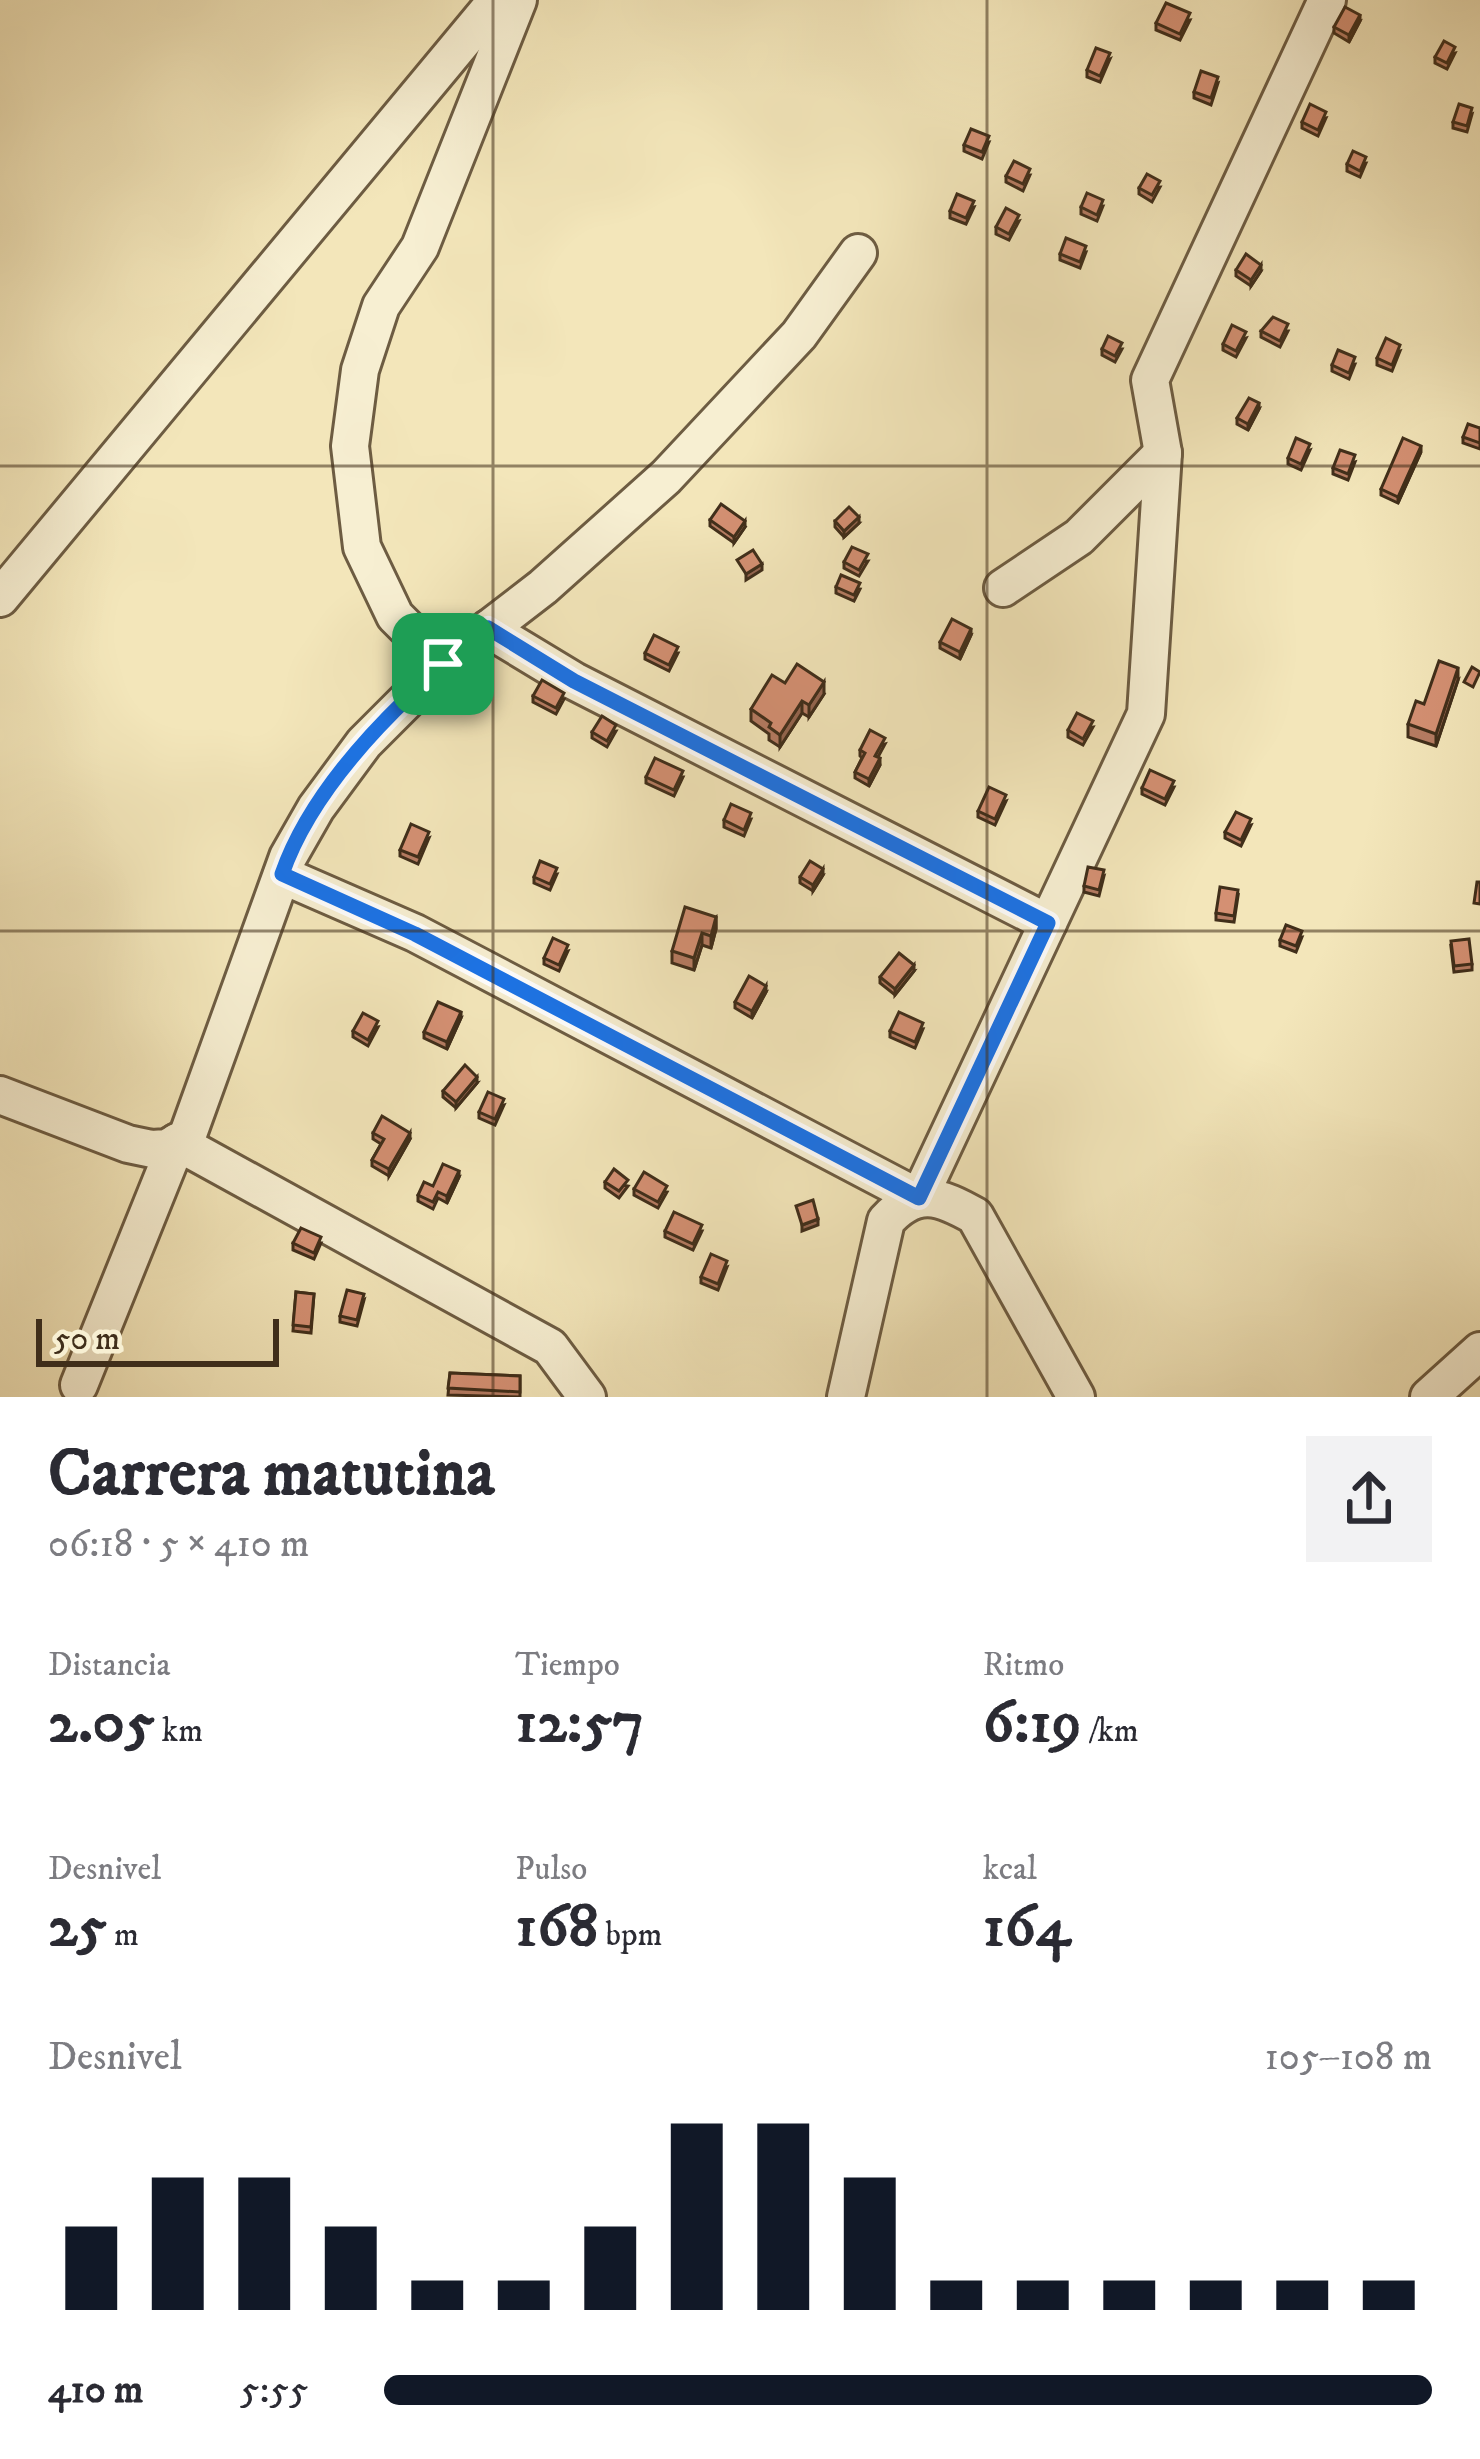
<!DOCTYPE html>
<html lang="es">
<meta charset="utf-8">
<style>
body{margin:0;font-family:"IM FELL DW Pica",serif;background:#f2f2f3;color:#2b2b33;height:100vh;display:flex;flex-direction:column;font-size:45px;white-space:nowrap}
*{box-sizing:border-box;margin:0}
p{font-size:39px;color:#7c7c81}
.icon{flex:none;width:66px;height:66px;fill:none;stroke:currentColor;stroke-width:2;stroke-linecap:round;stroke-linejoin:round}
.map{position:relative;height:1397px;overflow:hidden}
.panel{display:flex;flex-direction:column;background:#fff;flex:1}
.panel>*{flex:none}
.scale{position:absolute;left:36px;bottom:30px;width:243px;box-sizing:border-box;padding-left:12px;border:6px solid #402e1a;border-top:0;font-size:33px;line-height:42px;white-space:nowrap;color:#402e1a;-webkit-text-stroke:9px #f7efd2;paint-order:stroke}
.pin{position:absolute;display:grid;place-items:center;width:102px;height:102px;color:#fff;margin:-51px;border-radius:24px;box-shadow:0 6px 18px #0006}
.round{display:grid;place-items:center;flex:none;width:126px;height:126px;border-radius:0px;background:#f2f2f3}
.headline{display:flex;align-items:center;justify-content:space-between;height:204px;padding:0 48px}
h1{font-size:66px;font-weight:800;line-height:90px}
.stats{display:grid;grid-template-columns:repeat(3,1fr);gap:18px;height:204px;padding:12px 48px}
.stats div{display:grid;align-content:center}
.stats b{font-size:60px;font-weight:800}
.stats small{font-size:33px;font-weight:400}
.stats p{font-size:33px}
.chart{height:336px;padding:24px 48px}
.chart p{display:flex;justify-content:space-between}
.chart svg{width:100%;height:216px;margin-top:12px;stroke:#111827;stroke-width:6}
ul{padding:0 48px;list-style:none;font-size:39px}
li{display:grid;grid-template-columns:192px 144px 1fr;align-items:center;height:90px}
li i{height:30px;border-radius:15px;background:#111827}
.map>svg:first-child{display:block}
.lines{fill:none;stroke-linecap:round;stroke-linejoin:round}
.minor-casing{stroke:#6d5c42;stroke-width:42}
.minor{stroke:#f7efd2;stroke-width:36}
.wall{fill:#b67c63;stroke:#402e1a;stroke-width:3}
.shaded-wall{fill:#946550;stroke:#402e1a;stroke-width:3}
.building{fill:#d49073;stroke:#402e1a;stroke-width:3}
.route-casing{stroke:#fff;stroke-width:24}
.route{stroke:#1a73e8;stroke-width:15}
.grid{fill:none;stroke:#402e1a;stroke-width:3;stroke-opacity:0.55}
</style>
<div class="map">
<svg width="1480" height="1397" viewBox="0 0 1480 1397">
<rect width="100%" height="100%" fill="#f3e6ba"/>
<filter id="stains"><feTurbulence type="fractalNoise" baseFrequency=".00167" numOctaves="4"/><feColorMatrix values="0 0 0 0 .2 0 0 0 0 .09 0 0 0 0 .02 0 0 0 .5 -.17"/></filter>
<radialGradient id="worn" r=".72"><stop offset=".6" stop-color="#630" stop-opacity="0"/><stop offset="1" stop-color="#630" stop-opacity=".3"/></radialGradient>
<g class="lines">
<defs>
<g id="minor">
<path d="M1003,588L1079,537L1163,453"/>
<path d="M0,598L497,0"/>
<path d="M488,629L574,681L1048,923"/>
<path d="M443,664L395,616L362,547L350,446L360,370L381,306L420,247L518,0"/>
<path d="M282,875L415,933L919,1198L1146,714L1163,453L1150,380L1327,0"/>
<path d="M0,1095L128,1144L152,1149L167,1148L187,1137L288,857L316,808L364,743L443,664L543,587L666,477L799,335L858,253"/>
<path d="M79,1385L177,1142L550,1347L587,1397"/>
<path d="M846,1397L886,1221C916,1187 940,1196 975,1216L1076,1397"/>
<path d="M1429,1397L1480,1351"/>
</g>
</defs>
<!-- minor casing -->
<use href="#minor" class="minor-casing"/>
<!-- minor -->
<use href="#minor" class="minor"/>
</g>
<!-- wall -->
<g class="wall">
<path d="M1190,20L1180,40L1156,30V23Z"/>
<path d="M1360,21L1349,42L1334,33V27Z"/>
<path d="M1455,53L1447,69L1435,63V57Z"/>
<path d="M1110,59L1100,82L1087,77V70Z"/>
<path d="M1218,83L1211,105L1194,98V92Z"/>
<path d="M1472,114L1467,132L1453,128V122Z"/>
<path d="M1326,118L1318,136L1302,128V122Z"/>
<path d="M989,142L982,159L964,151V145Z"/>
<path d="M1366,163L1360,177L1347,171V164Z"/>
<path d="M1030,175L1023,191L1006,182V176Z"/>
<path d="M1160,187L1152,202L1139,194V188Z"/>
<path d="M1103,206L1097,221L1081,214V207Z"/>
<path d="M974,207L966,224L950,218V211Z"/>
<path d="M1019,221L1009,240L996,234V227Z"/>
<path d="M1086,252L1080,268L1060,260V254Z"/>
<path d="M1236,270L1261,271L1251,286L1236,276Z"/>
<path d="M1261,331H1288L1280,347L1261,337Z"/>
<path d="M1246,338L1236,357L1223,350V344Z"/>
<path d="M1102,349H1122L1115,362L1102,355Z"/>
<path d="M1400,351L1392,371L1377,365V358Z"/>
<path d="M1355,364L1349,379L1332,371V365Z"/>
<path d="M1259,409L1248,430L1237,424V418Z"/>
<path d="M1480,428V449L1463,443V437Z"/>
<path d="M1310,450L1301,470L1288,464V458Z"/>
<path d="M1421,452L1398,503L1381,495V489Z"/>
<path d="M1355,462L1348,480L1333,474V468Z"/>
<path d="M710,520L745,527L734,543L710,526Z"/>
<path d="M835,521L859,523L844,537L835,527Z"/>
<path d="M868,561L859,576L844,568V562Z"/>
<path d="M836,587L860,589L854,601L836,593Z"/>
<path d="M971,635L960,659L940,648V642Z"/>
<path d="M645,653H678L669,671L645,659Z"/>
<path d="M1458,680L1436,746L1408,737V724L1424,704Z"/>
<path d="M785,683L824,694L809,717L802,713L780,747L769,740V734L751,721V709Z"/>
<path d="M533,696L564,699L556,714L533,702Z"/>
<path d="M1093,727L1083,745L1068,737V730Z"/>
<path d="M616,731L607,747L592,738V732Z"/>
<path d="M885,744L878,757L880,765L869,786L855,778V772L862,758L860,756V750Z"/>
<path d="M646,777H683L674,796L646,783Z"/>
<path d="M1174,787L1165,805L1142,794V788Z"/>
<path d="M1006,801L995,825L978,817V811Z"/>
<path d="M751,819L744,836L724,827V820Z"/>
<path d="M1251,825L1241,846L1225,838V832Z"/>
<path d="M429,838L418,864L400,856V850Z"/>
<path d="M557,874L550,890L534,883V877Z"/>
<path d="M823,875L813,891L800,883V877Z"/>
<path d="M1104,876L1099,896L1084,892V886Z"/>
<path d="M1238,896L1234,922L1216,920V913Z"/>
<path d="M716,917V929L711,948L702,945L694,970L672,963V951Z"/>
<path d="M1302,937L1296,952L1280,946V940Z"/>
<path d="M1451,947L1472,964V970L1454,972Z"/>
<path d="M568,951L559,971L544,964V958Z"/>
<path d="M914,971L895,995L880,983V977Z"/>
<path d="M766,992L752,1018L735,1008V1002Z"/>
<path d="M461,1018L447,1049L424,1038V1032Z"/>
<path d="M378,1027L368,1046L353,1037V1031Z"/>
<path d="M923,1029L915,1048L890,1037V1031Z"/>
<path d="M477,1083L456,1108L443,1097V1091Z"/>
<path d="M504,1105L495,1125L479,1118V1112Z"/>
<path d="M373,1133L410,1139L389,1176L372,1166V1160L381,1144L373,1139Z"/>
<path d="M459,1177L447,1203L438,1198L433,1209L418,1201V1195L433,1186Z"/>
<path d="M605,1182L628,1186L619,1198L605,1188Z"/>
<path d="M634,1189L667,1192L658,1208L634,1195Z"/>
<path d="M665,1231H702L693,1250L665,1237Z"/>
<path d="M293,1243H321L314,1259L293,1250Z"/>
<path d="M727,1267L718,1290L701,1283V1277Z"/>
<path d="M296,1292L314,1294L311,1333L293,1331Z"/>
<path d="M364,1300L357,1326L340,1322V1316Z"/>
<path d="M450,1373L520,1376V1397L448,1395Z"/>
</g>
<!-- shaded-wall -->
<g class="shaded-wall">
<path d="M1360,15V21L1349,42V35Z"/>
<path d="M1261,265V271L1251,286V280Z"/>
<path d="M1259,403V409L1248,430V424Z"/>
<path d="M1421,446V452L1398,503V497Z"/>
<path d="M859,517V523L844,537V531Z"/>
<path d="M745,521V527L734,543V537Z"/>
<path d="M762,564V570L746,580V574Z"/>
<path d="M971,629V635L960,659V652Z"/>
<path d="M1458,668V680L1436,746V734Z"/>
<path d="M824,682V694L809,717V705Z"/>
<path d="M802,701V713L780,747V735Z"/>
<path d="M880,758V765L869,786V779Z"/>
<path d="M823,869V875L813,891V885Z"/>
<path d="M716,917V929L711,948V936Z"/>
<path d="M702,933V945L694,970V958Z"/>
<path d="M914,965V971L895,995V989Z"/>
<path d="M766,986V992L752,1018V1011Z"/>
<path d="M461,1012V1018L447,1049V1042Z"/>
<path d="M477,1077V1083L456,1108V1102Z"/>
<path d="M410,1133V1139L389,1176V1169Z"/>
<path d="M459,1171V1177L447,1203V1196Z"/>
<path d="M818,1219V1225L802,1231V1225Z"/>
</g>
<!-- building -->
<g class="building">
<path d="M1166,3L1190,13L1180,34L1156,23Z"/>
<path d="M1345,7L1360,15L1349,35L1334,27Z"/>
<path d="M1444,41L1455,47L1447,63L1435,57Z"/>
<path d="M1096,48L1110,53L1100,76L1087,70Z"/>
<path d="M1201,71L1218,77L1211,98L1194,92Z"/>
<path d="M1310,104L1326,112L1318,130L1302,122Z"/>
<path d="M1459,104L1472,108L1467,126L1453,122Z"/>
<path d="M971,129L989,136L982,152L964,145Z"/>
<path d="M1353,151L1366,157L1360,171L1347,164Z"/>
<path d="M1014,161L1030,169L1023,184L1006,176Z"/>
<path d="M1147,174L1160,181L1152,195L1139,188Z"/>
<path d="M1087,193L1103,200L1097,215L1081,207Z"/>
<path d="M957,194L974,201L966,218L950,211Z"/>
<path d="M1006,208L1019,215L1009,234L996,227Z"/>
<path d="M1066,238L1086,246L1080,262L1060,254Z"/>
<path d="M1246,254L1261,265L1251,280L1236,270Z"/>
<path d="M1273,317L1288,324L1280,341L1261,331Z"/>
<path d="M1232,325L1246,332L1236,351L1223,344Z"/>
<path d="M1108,336L1122,343L1115,356L1102,349Z"/>
<path d="M1386,338L1400,345L1392,365L1377,358Z"/>
<path d="M1338,350L1355,357L1349,373L1332,365Z"/>
<path d="M1249,398L1259,403L1248,424L1237,418Z"/>
<path d="M1468,424L1480,428V443L1463,437Z"/>
<path d="M1296,438L1310,444L1301,464L1288,458Z"/>
<path d="M1403,438L1421,446L1398,497L1381,489Z"/>
<path d="M1340,450L1355,455L1348,474L1333,468Z"/>
<path d="M721,504L745,521L734,537L710,520Z"/>
<path d="M849,507L859,517L844,531L835,521Z"/>
<path d="M852,547L868,554L859,570L844,562Z"/>
<path d="M753,550L762,564L746,574L737,560Z"/>
<path d="M841,575L860,583L854,595L836,587Z"/>
<path d="M952,619L971,629L960,652L940,642Z"/>
<path d="M654,635L678,647L669,665L645,653Z"/>
<path d="M1439,661L1458,668L1436,734L1408,724L1416,701L1424,704Z"/>
<path d="M797,664L824,682L809,705L802,701L780,735L769,727L771,723L751,709L772,675L785,683Z"/>
<path d="M1472,667L1480,672L1473,687L1464,682Z"/>
<path d="M542,680L564,693L556,708L533,696Z"/>
<path d="M1077,713L1093,721L1083,739L1068,730Z"/>
<path d="M602,716L616,725L607,741L592,732Z"/>
<path d="M870,730L885,738L875,756L880,758L869,779L855,772L865,753L860,750Z"/>
<path d="M655,758L683,771L674,790L646,777Z"/>
<path d="M1150,770L1174,781L1165,799L1142,788Z"/>
<path d="M989,787L1006,795L995,819L978,811Z"/>
<path d="M731,804L751,813L744,830L724,820Z"/>
<path d="M1236,812L1251,819L1241,840L1225,832Z"/>
<path d="M411,824L429,832L418,857L400,850Z"/>
<path d="M540,861L557,868L550,884L534,877Z"/>
<path d="M810,861L823,869L813,885L800,877Z"/>
<path d="M1088,867L1104,870L1099,890L1084,886Z"/>
<path d="M1477,882H1480V904L1474,903Z"/>
<path d="M1220,887L1238,890L1234,916L1216,913Z"/>
<path d="M685,907L716,917L711,936L702,933L694,958L672,951Z"/>
<path d="M1286,925L1302,931L1296,946L1280,940Z"/>
<path d="M553,938L568,945L559,965L544,958Z"/>
<path d="M1469,939L1472,964L1454,966L1451,941Z"/>
<path d="M899,953L914,965L895,989L880,977Z"/>
<path d="M749,976L766,986L752,1011L735,1002Z"/>
<path d="M438,1002L461,1012L447,1042L424,1032Z"/>
<path d="M899,1012L923,1023L915,1042L890,1031Z"/>
<path d="M363,1013L378,1021L368,1040L353,1031Z"/>
<path d="M465,1065L477,1077L456,1102L443,1091Z"/>
<path d="M488,1092L504,1099L495,1119L479,1112Z"/>
<path d="M382,1116L410,1133L389,1169L372,1160L384,1139L373,1133Z"/>
<path d="M443,1164L459,1171L447,1196L438,1192L433,1202L418,1195L424,1182L433,1186Z"/>
<path d="M614,1169L628,1180L619,1191L605,1182Z"/>
<path d="M644,1172L667,1186L658,1202L634,1189Z"/>
<path d="M813,1200L818,1219L802,1225L796,1206Z"/>
<path d="M674,1212L702,1225L693,1244L665,1231Z"/>
<path d="M301,1228L321,1237L314,1253L293,1243Z"/>
<path d="M711,1254L727,1261L718,1284L701,1277Z"/>
<path d="M347,1290L364,1294L357,1320L340,1316Z"/>
<path d="M296,1292L314,1294L311,1327L293,1325Z"/>
<path d="M450,1373L520,1376V1392L448,1388Z"/>
</g>
<g class="lines">
<defs>
<path id="route" d="M488,628L574,681L1048,923L919,1198L415,934L282,874C315,779 410,690 488,628Z"/>
</defs>
<!-- route casing -->
<use href="#route" class="route-casing"/>
<!-- route -->
<use href="#route" class="route"/>
</g>
<!-- grid -->
<path class="grid" d="M493,0V1397M987,0V1397M0,466H1480M0,931H1480"/>
<rect width="100%" height="100%" filter="url(#stains)"/>
<rect width="100%" height="100%" fill="url(#worn)"/>
</svg>
<div class="scale">50 m</div>
<div class="pin" style="left:443px;top:664px;background:#1e9e55"><svg class="icon" aria-label="arrive" viewBox="0 0 24 24"><path d="M6 21V4h12l-3 4 3 4H6"/></svg></div>
</div>
<section class="panel">
<div class="headline"><div><h1>Carrera matutina</h1><p>06:18 · 5 × 410 m</p></div><a class="round"><svg class="icon" aria-label="share" viewBox="0 0 24 24"><path d="M12 15V3M7 8l5-5 5 5M5 13v7h14v-7"/></svg></a></div>
<div class="stats">
<div><p>Distancia</p><b>2.05<small> km</small></b></div>
<div><p>Tiempo</p><b>12:57</b></div>
<div><p>Ritmo</p><b>6:19<small> /km</small></b></div>
</div>
<div class="stats">
<div><p>Desnivel</p><b>25<small> m</small></b></div>
<div><p>Pulso</p><b>168<small> bpm</small></b></div>
<div><p>kcal</p><b>164</b></div>
</div>
<div class="chart"><p><span>Desnivel</span>105–108 m</p>
<svg viewBox="0 0 160 44" preserveAspectRatio="none"><path d="M5 44V27M15 44V17M25 44V17M35 44V27M45 44V38M55 44V38M65 44V27M75 44V6M85 44V6M95 44V17M105 44V38M115 44V38M125 44V38M135 44V38M145 44V38M155 44V38"/></svg>
</div>
<ul>
<li><b>410 m</b>5:55<i style="width:100%"></i></li>
</ul>
</section>
